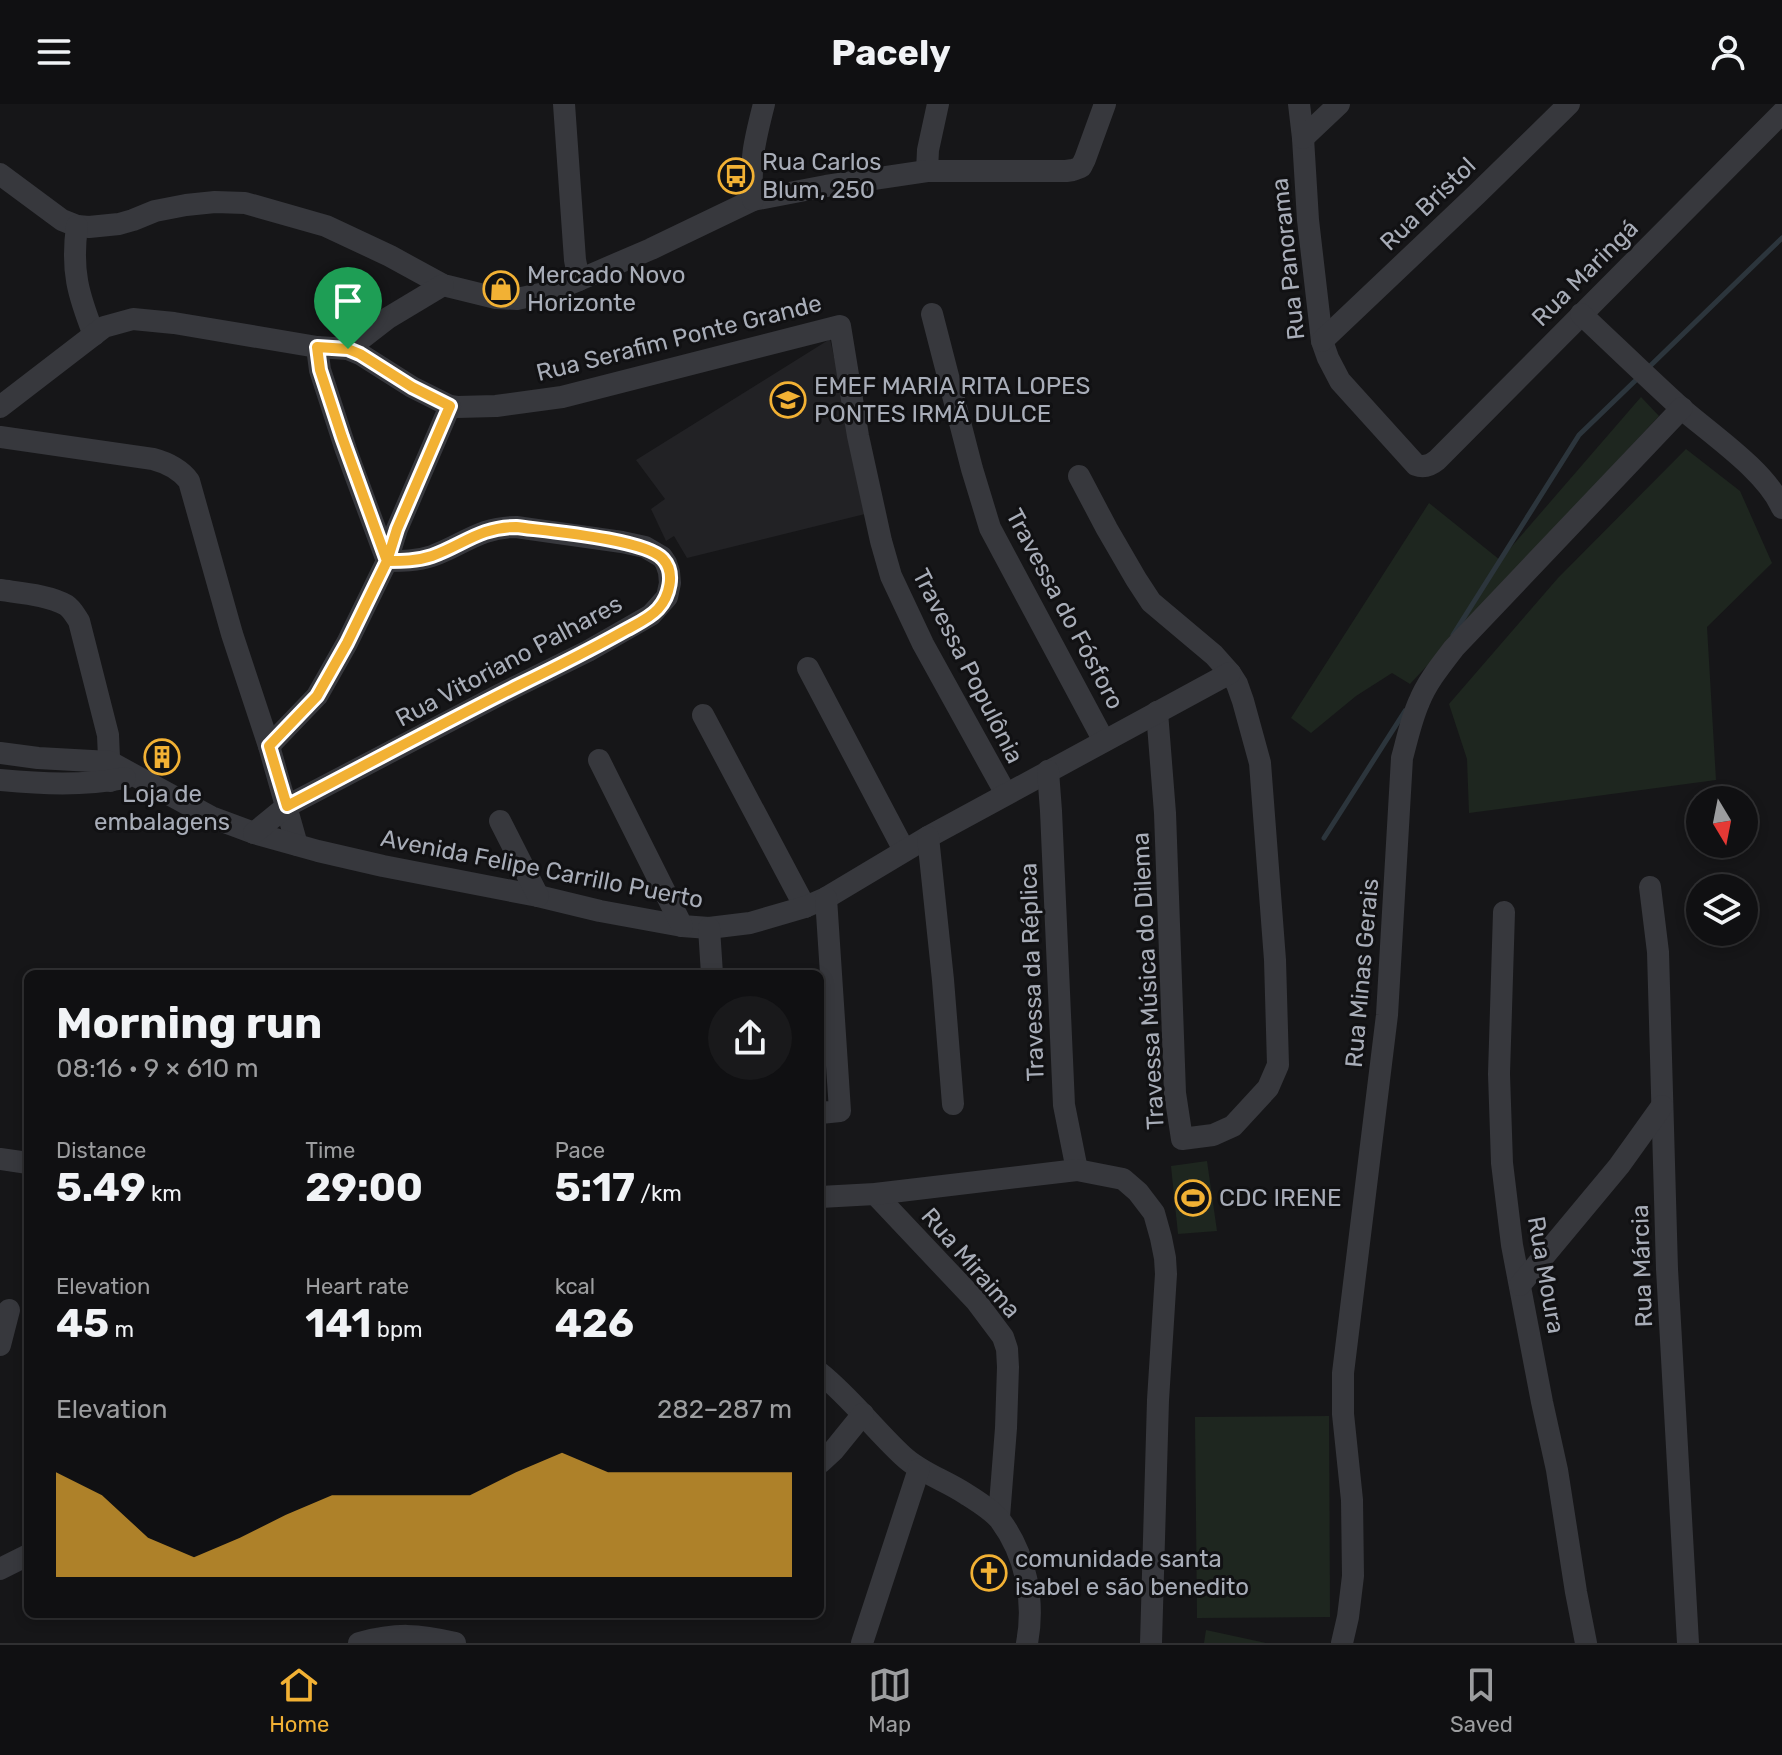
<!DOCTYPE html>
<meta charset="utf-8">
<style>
body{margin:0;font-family:Rubik,sans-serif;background:#19191b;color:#f1f3f6;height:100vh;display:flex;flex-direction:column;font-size:30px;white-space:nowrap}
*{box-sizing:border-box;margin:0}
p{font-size:26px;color:#9c9d9f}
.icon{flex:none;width:44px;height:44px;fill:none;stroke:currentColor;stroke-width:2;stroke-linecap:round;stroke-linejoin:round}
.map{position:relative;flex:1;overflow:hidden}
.details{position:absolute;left:24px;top:866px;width:800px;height:648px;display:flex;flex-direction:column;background:#101012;border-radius:12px;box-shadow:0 4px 12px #0003,0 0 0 2px #303032}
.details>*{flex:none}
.needle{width:52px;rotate:170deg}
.buttons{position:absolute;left:1686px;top:682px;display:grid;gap:16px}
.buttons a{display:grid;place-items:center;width:72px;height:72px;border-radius:50%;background:#101012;box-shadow:0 4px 12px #0003,0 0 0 2px #303032;font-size:40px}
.pin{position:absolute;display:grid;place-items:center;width:68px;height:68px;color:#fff;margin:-82px -34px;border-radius:50% 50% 50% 0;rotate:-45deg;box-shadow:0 0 8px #0007}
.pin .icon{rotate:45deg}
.round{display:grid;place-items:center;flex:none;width:84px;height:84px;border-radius:42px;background:#19191b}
.summary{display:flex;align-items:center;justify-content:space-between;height:136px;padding:0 32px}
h1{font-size:44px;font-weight:700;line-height:60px}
.figures{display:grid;grid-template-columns:repeat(3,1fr);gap:12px;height:136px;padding:8px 32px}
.figures div{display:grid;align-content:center}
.figures b{font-size:40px;font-weight:700}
.figures small{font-size:22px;font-weight:400}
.figures p{font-size:22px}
.chart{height:224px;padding:16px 32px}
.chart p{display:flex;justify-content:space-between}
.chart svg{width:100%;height:144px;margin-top:8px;fill:#f2b134;opacity:.7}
header{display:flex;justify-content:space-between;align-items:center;height:104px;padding:0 32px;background:#101012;font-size:36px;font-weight:700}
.menu{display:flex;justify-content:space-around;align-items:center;height:112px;border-top:2px solid #303032;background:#101012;font-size:22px;color:#9c9d9f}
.menu a{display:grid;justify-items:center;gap:4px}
.menu .on{color:#f2b134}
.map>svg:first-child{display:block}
.built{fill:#222225}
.green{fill:#1e261f}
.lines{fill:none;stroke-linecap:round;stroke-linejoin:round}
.stream{stroke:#2c353c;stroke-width:5}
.minor{stroke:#37383d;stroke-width:22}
.route-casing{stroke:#fff;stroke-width:16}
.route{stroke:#f2b134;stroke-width:10}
.labels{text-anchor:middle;stroke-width:6;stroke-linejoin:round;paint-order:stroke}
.poi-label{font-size:24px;fill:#a8adb8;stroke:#111113;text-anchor:start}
.street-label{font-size:24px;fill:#a8adb8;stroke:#111113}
</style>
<header><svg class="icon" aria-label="menu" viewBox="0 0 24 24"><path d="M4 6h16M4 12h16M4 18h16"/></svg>Pacely<svg class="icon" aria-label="person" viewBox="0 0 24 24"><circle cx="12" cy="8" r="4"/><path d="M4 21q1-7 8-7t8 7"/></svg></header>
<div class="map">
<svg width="1782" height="1539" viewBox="0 0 1782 1539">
<rect width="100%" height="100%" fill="#161618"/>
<!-- built -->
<path class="built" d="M830,235L869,409L687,454L674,432L666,437L651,405L665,395L636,356Z"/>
<!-- green -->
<g class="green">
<path d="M1641,293L1659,312L1410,580L1392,569L1356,592L1311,629L1291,614L1429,399L1500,456Z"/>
<path d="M1686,345L1740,387L1772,459L1707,523L1716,676L1469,709L1467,655L1449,600L1558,474Z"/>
<path d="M1207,1057L1217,1127L1178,1130L1171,1062Z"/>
<path d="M1329,1312L1330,1513L1197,1514L1195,1313Z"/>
<path d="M1206,1526L1266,1539H1204Z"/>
</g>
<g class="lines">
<!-- stream -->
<g class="stream">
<path d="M1648,264L1782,134"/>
<path d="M1453,531L1579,331L1638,274"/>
<path d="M1324,734L1405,607"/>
</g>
<!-- minor -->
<g class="minor">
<path d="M564,0L575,156L579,176"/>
<path d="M1299,0L1303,34L1308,116L1322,237L1328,254L1340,277L1416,361C1424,364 1431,361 1437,356L1782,9"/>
<path d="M1303,34L1339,0"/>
<path d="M927,67L928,46L938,0"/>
<path d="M0,70L62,116L77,122L89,123L119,120L133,116L155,107L186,101L215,98L245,99L326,122L390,152L443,181L496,194L517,195L549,188L579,176L651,145L753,96L826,82L927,67H1066L1073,66L1081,63L1085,55L1105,0"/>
<path d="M753,96C749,59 755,35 764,0"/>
<path d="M77,122C71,167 78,190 94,231"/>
<path d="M932,210L972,365L990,424L1104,637"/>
<path d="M1581,210C1614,241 1647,273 1681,304C1712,331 1766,367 1782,404"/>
<path d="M1322,237L1477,90L1569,0"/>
<path d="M317,243L320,266L346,346L387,457"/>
<path d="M348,245L388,214L443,181"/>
<path d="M0,303L104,223L133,215L174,219L317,243L348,245L360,250L412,283L450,302L457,303L496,302L562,293L840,222L858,332L881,437L891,472L923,540L1006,690"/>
<path d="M0,333L153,355C168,359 180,365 189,377L232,530L269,642L297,741"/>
<path d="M1079,372L1107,425L1136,475L1151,498L1214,551L1230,569L1237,580L1243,597L1260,659L1275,856L1278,961L1268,984L1233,1022L1213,1031L1182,1035L1175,989L1165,709L1157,608"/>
<path d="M0,486C20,489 49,491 66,501C72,505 75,511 79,517L108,631L110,677"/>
<path d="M808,564L904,746"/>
<path d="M703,611L805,803"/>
<path d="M269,642L317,592L347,539L387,457L397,425L450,302"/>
<path d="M0,649L38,654L110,658L211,713L254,729L318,747L383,762L538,792L600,807L682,822L709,824L750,819L805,803L826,794L928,733L1230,569"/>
<path d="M599,656L682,822"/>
<path d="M1048,667L1051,707L1064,1001L1077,1066"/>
<path d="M0,676C42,680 83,682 125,674"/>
<path d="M500,717L538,792"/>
<path d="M254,729L287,702L501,590L588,547L651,511L667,493L670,479L669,468L666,459L662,453L645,443L622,438L516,423C480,423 463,441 432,452C417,457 402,457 387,457"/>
<path d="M928,733L943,876L953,1000"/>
<path d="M1650,783L1658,848L1667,1165L1688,1539"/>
<path d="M1504,808L1499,970L1502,1059L1512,1141L1542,1298L1557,1366L1576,1488L1586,1539"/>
<path d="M709,824L712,870"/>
<path d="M820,1009L840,1007L826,794"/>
<path d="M0,1055L28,1059"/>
<path d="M875,1090L976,1197L1003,1233L1007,1245L1008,1263L1006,1324L999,1413"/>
<path d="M820,1093L875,1090L1077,1066L1123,1075L1138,1088L1154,1109L1161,1134L1165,1154L1166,1170L1158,1296L1151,1539"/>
<path d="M1520,1181L1619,1062L1662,1002"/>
<path d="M0,1241L9,1206"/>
<path d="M820,1269C851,1294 874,1325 903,1352C921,1369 945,1376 966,1390C977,1397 992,1406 1000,1416C1026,1451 1035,1497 1027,1539"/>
<path d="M820,1359L833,1347L863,1310"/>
<path d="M0,1465L28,1451"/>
<path d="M359,1539C396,1529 418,1530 455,1539"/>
<path d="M862,1539L919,1365"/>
<path d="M1342,1539L1348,1513L1353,1472L1352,1396L1343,1310V1269L1387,911L1402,654C1407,636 1411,616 1419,598C1427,578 1441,561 1454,544L1682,304"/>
</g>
</g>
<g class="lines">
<defs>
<path id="route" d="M348,245L317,243L320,266L342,333L387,457L347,539L317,592L269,642L287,702C364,662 441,620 519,581C554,564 588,547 622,528C634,521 649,515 658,505C669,493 676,469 663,455C645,435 546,427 516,423C480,423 463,441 432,452C417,457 402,457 387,457L397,425L450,302L412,283L360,250L348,245"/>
</defs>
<!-- route casing -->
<use href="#route" class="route-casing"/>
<!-- route -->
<use href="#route" class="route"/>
</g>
<!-- icons -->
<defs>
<symbol id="bus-ring" viewBox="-11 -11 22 22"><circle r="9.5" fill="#111113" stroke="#f2b134" stroke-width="1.5"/><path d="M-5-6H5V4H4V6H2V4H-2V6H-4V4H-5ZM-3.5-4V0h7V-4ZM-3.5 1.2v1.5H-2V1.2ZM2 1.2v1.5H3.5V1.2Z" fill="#f2b134"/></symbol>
<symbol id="shop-ring" viewBox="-11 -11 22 22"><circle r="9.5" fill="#111113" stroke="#f2b134" stroke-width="1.5"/><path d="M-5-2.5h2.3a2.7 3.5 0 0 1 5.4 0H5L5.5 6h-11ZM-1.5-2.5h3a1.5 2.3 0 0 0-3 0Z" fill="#f2b134"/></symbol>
<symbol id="school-ring" viewBox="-11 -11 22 22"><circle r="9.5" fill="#111113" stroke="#f2b134" stroke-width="1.5"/><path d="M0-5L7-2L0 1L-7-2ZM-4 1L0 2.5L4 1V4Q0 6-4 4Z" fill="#f2b134"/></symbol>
<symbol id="building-ring" viewBox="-11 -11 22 22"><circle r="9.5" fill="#111113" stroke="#f2b134" stroke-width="1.5"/><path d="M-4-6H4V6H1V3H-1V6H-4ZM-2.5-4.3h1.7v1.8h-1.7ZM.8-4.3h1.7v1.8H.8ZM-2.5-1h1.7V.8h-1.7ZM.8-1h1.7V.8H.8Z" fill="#f2b134"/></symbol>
<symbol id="stadium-ring" viewBox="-11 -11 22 22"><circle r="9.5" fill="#111113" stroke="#f2b134" stroke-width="1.5"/><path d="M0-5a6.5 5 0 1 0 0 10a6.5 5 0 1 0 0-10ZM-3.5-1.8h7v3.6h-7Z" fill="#f2b134"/></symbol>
<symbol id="church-ring" viewBox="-11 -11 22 22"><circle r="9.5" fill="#111113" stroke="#f2b134" stroke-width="1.5"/><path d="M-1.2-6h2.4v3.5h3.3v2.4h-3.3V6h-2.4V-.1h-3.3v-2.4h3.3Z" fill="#f2b134"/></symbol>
</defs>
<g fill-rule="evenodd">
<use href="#bus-ring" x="716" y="52" width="40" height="40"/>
<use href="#shop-ring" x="481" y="165" width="40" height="40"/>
<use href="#school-ring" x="768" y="276" width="40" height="40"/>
<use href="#building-ring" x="142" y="633" width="40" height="40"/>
<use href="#stadium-ring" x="1173" y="1074" width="40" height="40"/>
<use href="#church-ring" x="969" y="1449" width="40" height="40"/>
</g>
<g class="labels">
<!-- poi labels -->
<g class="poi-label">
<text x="762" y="66">Rua Carlos<tspan x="762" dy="28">Blum, 250</tspan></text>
<text x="527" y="179">Mercado Novo<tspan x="527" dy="28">Horizonte</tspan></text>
<text x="814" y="290">EMEF MARIA RITA LOPES<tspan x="814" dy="28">PONTES IRMÃ DULCE</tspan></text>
<text x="162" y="698" text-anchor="middle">Loja de<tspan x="162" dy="28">embalagens</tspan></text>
<text x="1219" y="1102">CDC IRENE</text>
<text x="1015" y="1463">comunidade santa<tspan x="1015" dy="28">isabel e são benedito</tspan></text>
</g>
<!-- street labels -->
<g class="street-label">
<text transform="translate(1428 100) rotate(-44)" y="8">Rua Bristol</text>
<text transform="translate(1288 155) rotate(-96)" y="8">Rua Panorama</text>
<text transform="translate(1585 169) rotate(-45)" y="8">Rua Maringá</text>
<text transform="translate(679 234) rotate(-14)" y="8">Rua Serafim Ponte Grande</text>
<text transform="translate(1065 505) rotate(62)" y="8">Travessa do Fósforo</text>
<text transform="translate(509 557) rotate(-28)" y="8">Rua Vitoriano Palhares</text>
<text transform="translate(968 562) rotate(63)" y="8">Travessa Populônia</text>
<text transform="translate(542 765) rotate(11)" y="8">Avenida Felipe Carrillo Puerto</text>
<text transform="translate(1032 868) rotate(-92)" y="8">Travessa da Réplica</text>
<text transform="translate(1362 869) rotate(-85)" y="8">Rua Minas Gerais</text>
<text transform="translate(1148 877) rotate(-93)" y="8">Travessa Música do Dilema</text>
<text transform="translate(971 1159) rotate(49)" y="8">Rua Miraima</text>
<text transform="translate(1642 1162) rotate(-92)" y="8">Rua Márcia</text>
<text transform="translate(1546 1171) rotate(80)" y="8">Rua Moura</text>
</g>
</g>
</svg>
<div class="buttons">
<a><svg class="needle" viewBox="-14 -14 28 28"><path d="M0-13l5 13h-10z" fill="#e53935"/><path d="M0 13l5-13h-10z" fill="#9c9d9f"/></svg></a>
<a><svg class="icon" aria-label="layers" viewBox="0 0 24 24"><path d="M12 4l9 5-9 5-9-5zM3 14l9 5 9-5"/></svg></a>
</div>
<div class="pin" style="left:348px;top:245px;background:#1e9e55"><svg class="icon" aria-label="arrive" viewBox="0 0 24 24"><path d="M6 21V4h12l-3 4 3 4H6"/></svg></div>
<section class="details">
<div class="summary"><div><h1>Morning run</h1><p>08:16 · 9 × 610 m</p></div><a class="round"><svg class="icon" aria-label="share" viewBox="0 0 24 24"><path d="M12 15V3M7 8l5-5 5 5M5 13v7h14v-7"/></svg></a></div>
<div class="figures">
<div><p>Distance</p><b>5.49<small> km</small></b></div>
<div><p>Time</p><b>29:00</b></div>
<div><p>Pace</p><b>5:17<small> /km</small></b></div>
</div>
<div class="figures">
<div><p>Elevation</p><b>45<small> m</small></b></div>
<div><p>Heart rate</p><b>141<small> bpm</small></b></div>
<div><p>kcal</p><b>426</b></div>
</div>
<div class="chart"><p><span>Elevation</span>282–287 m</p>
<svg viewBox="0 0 160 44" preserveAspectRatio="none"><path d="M0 44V12L10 19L20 32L30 38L40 32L50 25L60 19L70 19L80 19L90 19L100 12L110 6L120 12L130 12L140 12L150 12L160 12V44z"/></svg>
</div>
</section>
</div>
<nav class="menu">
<a class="on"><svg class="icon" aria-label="home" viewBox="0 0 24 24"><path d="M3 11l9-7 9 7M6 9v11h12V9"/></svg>Home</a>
<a><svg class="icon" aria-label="map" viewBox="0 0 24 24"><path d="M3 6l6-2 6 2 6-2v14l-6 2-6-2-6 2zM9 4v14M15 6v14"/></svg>Map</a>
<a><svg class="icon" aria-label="saved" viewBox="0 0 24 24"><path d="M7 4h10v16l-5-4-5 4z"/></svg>Saved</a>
</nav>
